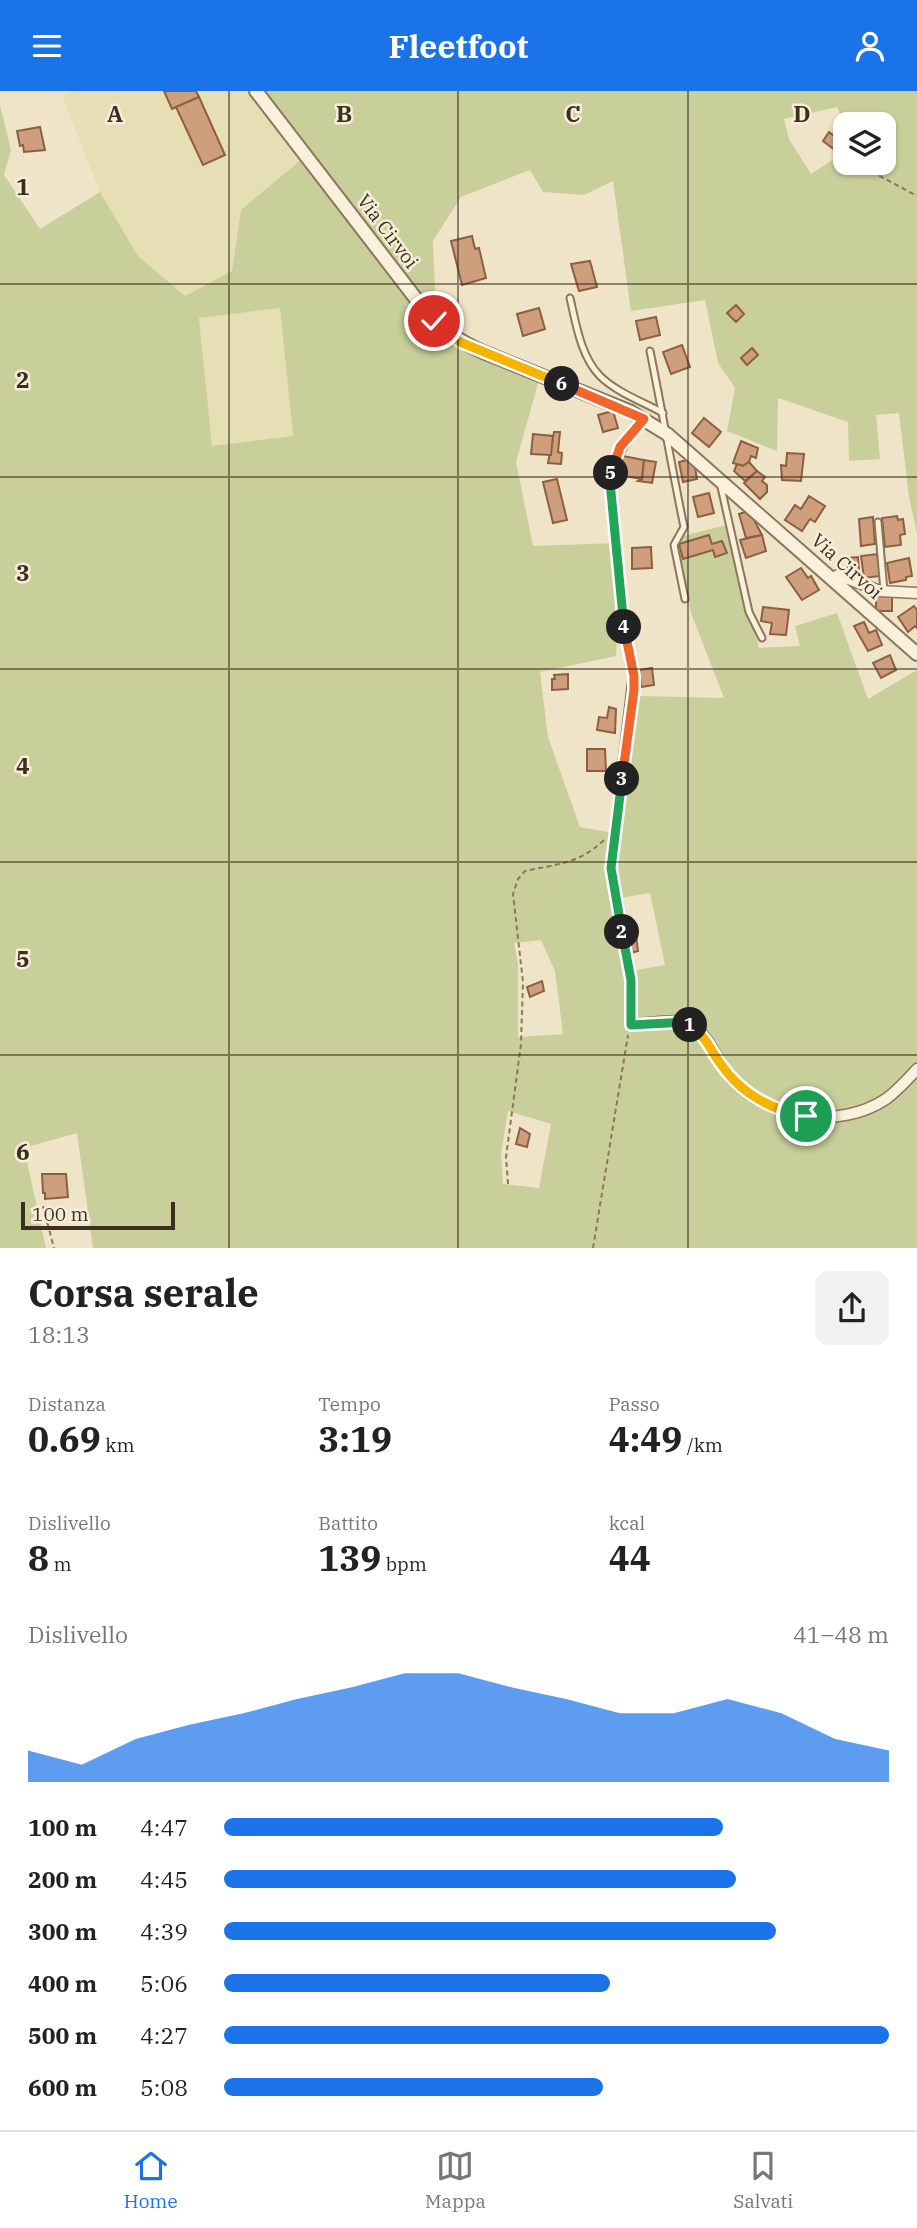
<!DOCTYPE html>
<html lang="it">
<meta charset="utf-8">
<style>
body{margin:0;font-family:"IBM Plex Serif",serif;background:#f2f2f2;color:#222;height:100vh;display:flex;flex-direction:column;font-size:26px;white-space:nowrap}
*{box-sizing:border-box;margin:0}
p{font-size:23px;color:#767676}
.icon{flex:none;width:38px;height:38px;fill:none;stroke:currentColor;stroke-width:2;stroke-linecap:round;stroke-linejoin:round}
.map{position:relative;height:1157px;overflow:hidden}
.drawer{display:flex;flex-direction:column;background:#fff;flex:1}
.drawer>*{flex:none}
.tools{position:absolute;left:833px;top:21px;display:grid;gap:14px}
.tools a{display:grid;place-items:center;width:63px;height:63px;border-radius:14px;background:#fff;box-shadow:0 2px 5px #0004;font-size:35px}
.scale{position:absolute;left:21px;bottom:18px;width:154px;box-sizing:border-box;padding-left:7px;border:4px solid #3d2e20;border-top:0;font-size:19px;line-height:24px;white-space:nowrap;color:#3d2e20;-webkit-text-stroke:5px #f7eed8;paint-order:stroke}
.pin{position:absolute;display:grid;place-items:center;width:60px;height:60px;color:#fff;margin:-30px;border:4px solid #fff;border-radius:50%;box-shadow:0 2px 7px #0007}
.km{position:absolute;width:35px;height:35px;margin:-18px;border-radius:50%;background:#222;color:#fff;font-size:19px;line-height:35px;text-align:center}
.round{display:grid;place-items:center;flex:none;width:74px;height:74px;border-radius:14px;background:#f2f2f2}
.overview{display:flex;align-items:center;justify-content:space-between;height:119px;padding:0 28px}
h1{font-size:38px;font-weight:800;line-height:52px}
.metrics{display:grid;grid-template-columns:repeat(3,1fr);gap:10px;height:119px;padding:7px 28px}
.metrics div{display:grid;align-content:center}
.metrics b{font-size:35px;font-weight:800}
.metrics small{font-size:19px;font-weight:400}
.metrics p{font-size:19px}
.chart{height:196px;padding:14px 28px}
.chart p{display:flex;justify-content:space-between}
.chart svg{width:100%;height:126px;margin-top:7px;fill:#1a73e8;opacity:.7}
ul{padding:0 28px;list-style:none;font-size:23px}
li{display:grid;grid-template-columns:112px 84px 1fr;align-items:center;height:52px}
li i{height:18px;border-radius:9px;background:#1a73e8}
header{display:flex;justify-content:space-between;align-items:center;height:91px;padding:0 28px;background:#1a73e8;color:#fff;font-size:32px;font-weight:800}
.tab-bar{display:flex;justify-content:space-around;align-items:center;height:98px;border-top:2px solid #e0e0e0;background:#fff;font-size:19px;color:#767676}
.tab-bar a{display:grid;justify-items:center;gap:4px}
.tab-bar .current{color:#1a73e8}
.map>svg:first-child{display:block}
.farmland{fill:#e6deb5}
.green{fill:#c9cf9b;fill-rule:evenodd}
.building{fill:#cf9f7d;stroke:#8d5f41;stroke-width:2}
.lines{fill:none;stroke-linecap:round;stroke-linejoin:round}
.service-casing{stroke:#8d765c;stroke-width:9}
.minor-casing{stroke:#8d765c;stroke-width:13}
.tertiary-casing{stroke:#8d765c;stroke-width:16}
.path{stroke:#8d765c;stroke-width:2;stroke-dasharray:5 3.5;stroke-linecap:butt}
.service{stroke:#faf1dc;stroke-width:5}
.minor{stroke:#faf1dc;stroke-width:10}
.tertiary{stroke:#faf1dc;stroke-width:12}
.split-1-casing{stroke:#fff;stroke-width:14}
.split-2-casing{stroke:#fff;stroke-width:14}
.split-3-casing{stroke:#fff;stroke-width:14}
.split-4-casing{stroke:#fff;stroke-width:14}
.split-5-casing{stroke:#fff;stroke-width:14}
.split-6-casing{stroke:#fff;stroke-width:14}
.split-7-casing{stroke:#fff;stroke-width:14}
.split-1{stroke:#f5b400;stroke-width:9}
.split-2{stroke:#22a559;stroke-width:9}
.split-3{stroke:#22a559;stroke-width:9}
.split-4{stroke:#f0652b;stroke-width:9}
.split-5{stroke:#22a559;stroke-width:9}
.split-6{stroke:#f0652b;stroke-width:9}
.split-7{stroke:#f5b400;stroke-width:9}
.grid{fill:none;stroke:#3d2e20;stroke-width:2;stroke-opacity:0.55}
.labels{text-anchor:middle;stroke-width:5;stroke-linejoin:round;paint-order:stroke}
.street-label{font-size:19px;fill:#3d2e20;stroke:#f7eed8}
.grid-label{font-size:23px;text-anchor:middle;font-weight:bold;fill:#3d2e20;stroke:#f7eed8;stroke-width:5;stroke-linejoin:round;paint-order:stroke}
</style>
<header><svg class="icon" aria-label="menu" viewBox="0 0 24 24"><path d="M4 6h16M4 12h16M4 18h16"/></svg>Fleetfoot<svg class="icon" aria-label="person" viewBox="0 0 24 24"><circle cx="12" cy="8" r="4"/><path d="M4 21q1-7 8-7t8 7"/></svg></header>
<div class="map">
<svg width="917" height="1157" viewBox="0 0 917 1157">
<rect width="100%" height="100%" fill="#f0e4c8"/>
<!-- farmland -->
<g class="farmland">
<path d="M74,0H263L310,60L241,119L232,180L185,205L138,165L100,101L62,4Z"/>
<path d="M280,217L293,346L212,355L199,226Z"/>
</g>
<!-- green -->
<path class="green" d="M263,0H917V442L909,406L899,322L876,324L880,368L849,370L848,331L778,307L777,360L727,340L735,297L718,272L705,209L631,220L613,90L584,104L543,101L530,79L461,106L433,150L436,222L472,262L539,289L516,371L533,455L617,452L620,488L616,565L540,581L548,646L580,736L619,743L638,605L724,607L691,522L674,447L727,434L759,557L800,555L795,535L837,522L868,608L917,579V1157H93L77,1042L24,1057L46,1157H0V14L11,59L4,84L40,138L100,101L138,165L185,205L232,180L241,119L310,61ZM837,16L845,34L884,33V72H845V61L811,83L789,48L784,28ZM280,217L293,345L212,355L199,227ZM650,802L665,874L626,881L620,807ZM541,849L555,880L563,943L518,946V872L514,852ZM508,1020L551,1033L539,1097L503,1093L501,1063Z"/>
<!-- building -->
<g class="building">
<path d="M164,0H196L199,6L172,18Z"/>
<path d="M199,6L225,64L203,74L176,16Z"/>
<path d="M40,36L45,59L24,61L23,54L20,55L17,40Z"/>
<path d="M829,41L843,52L836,60L823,50Z"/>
<path d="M472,145L475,158L479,157L486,187L462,194L451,150Z"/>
<path d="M590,170L597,196L579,200L571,173Z"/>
<path d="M736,214L744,223L736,231L727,222Z"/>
<path d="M539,217L545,238L523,245L517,223Z"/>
<path d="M656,226L660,244L640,249L636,230Z"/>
<path d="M682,254L690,276L671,283L663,261Z"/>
<path d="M752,257L758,264L747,274L741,267Z"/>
<path d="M613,320L618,337L603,341L598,324Z"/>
<path d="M704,327L721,341L709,356L692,342Z"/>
<path d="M554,341H560L558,361L562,362L561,373L548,372Z"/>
<path d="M533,343L553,345L551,364L531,363Z"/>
<path d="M741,350L758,357L756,367L751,365L749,371L743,375L733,372Z"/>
<path d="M787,362L804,363L801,390L782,389L781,374L786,375Z"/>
<path d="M623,365L644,369L642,388L619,384Z"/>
<path d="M644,369L656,371L652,392L638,390L642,388Z"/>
<path d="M687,369L695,376L697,388L683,391L679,371Z"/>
<path d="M749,371L757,380L745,390L734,380L737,373L743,375Z"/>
<path d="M757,380L765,386L762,390L767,394V401L760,408L744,392Z"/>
<path d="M557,388L567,429L553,432L543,391Z"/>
<path d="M709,402L714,422L698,426L693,406Z"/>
<path d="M809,405L825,415L815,431L810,428L802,440L785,429L795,414L801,418Z"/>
<path d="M745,421L753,427L762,444L746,447L739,423Z"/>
<path d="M897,425L898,429L903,428L905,443L900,444L901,454L885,456L882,427Z"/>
<path d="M873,426L875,453L861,455L859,428Z"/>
<path d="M709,444L712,453L722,450L727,462L715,466L713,459L683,468L679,453Z"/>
<path d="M762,444L766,460L746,467L740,449Z"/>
<path d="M651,456L652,477L632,478V457Z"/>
<path d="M877,463L880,485L864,487L861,465Z"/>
<path d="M858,466L859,479L848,480L847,467Z"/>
<path d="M909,467L912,485L906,486V489L890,492L887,472Z"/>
<path d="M801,477L808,487L811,485L819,499L802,509L786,486Z"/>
<rect x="876" y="504" width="16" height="16"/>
<path d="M914,515L917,519V537L915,535L908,541L898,526Z"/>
<path d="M763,516L789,519L786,544L770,543L772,532L761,530Z"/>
<path d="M864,531L869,542L876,539L882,554L868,560L854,535Z"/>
<path d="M890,564L896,579L881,587L873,572Z"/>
<path d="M652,577L654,594L641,596L639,579Z"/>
<path d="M568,583V598L552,599V588H555L554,584Z"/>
<path d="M609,616L616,618L615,642L597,639L599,626L607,627Z"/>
<path d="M587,658H605L606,680H587Z"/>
<path d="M636,844L638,860L627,863L625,846Z"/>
<path d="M542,890L544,900L530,906L527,896Z"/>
<path d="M520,1037L530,1043L527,1056L516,1053Z"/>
<path d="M42,1083H66L68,1106L45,1108V1102H43Z"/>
</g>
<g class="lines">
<defs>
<g id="service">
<path d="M570,207C576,233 581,266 600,285C616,301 643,311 663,322"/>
<path d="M650,260C662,319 672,378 684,436L674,454L685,508"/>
<path d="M721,396L749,521L762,547"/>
<path d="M878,431L884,500"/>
</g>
<g id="minor">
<path d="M644,328C626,347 613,364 610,391L624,536L634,585L611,777L631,889V934C645,933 671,928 685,931C705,935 718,973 732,988C770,1029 839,1039 886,1008C898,999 908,988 917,978"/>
<path d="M833,487L838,484L880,500L917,502"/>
</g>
<path id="tertiary" d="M256,0L423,217C440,238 459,250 483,261L631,321L667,343L917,563"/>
</defs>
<!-- service casing -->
<use href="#service" class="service-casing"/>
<!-- minor casing -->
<use href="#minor" class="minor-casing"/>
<!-- tertiary casing -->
<use href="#tertiary" class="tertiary-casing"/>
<!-- path -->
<g class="path">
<path d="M843,64H845"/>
<path d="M868,72L878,84L917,105"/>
<path d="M508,1093L506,1066L521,953L523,891L513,803L518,788L525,780C557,773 579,773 604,749"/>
<path d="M43,1115L54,1157"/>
<path d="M593,1157L628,944"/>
</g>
<!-- service -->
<use href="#service" class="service"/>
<!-- minor -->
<use href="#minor" class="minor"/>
<!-- tertiary -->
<use href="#tertiary" class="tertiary"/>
</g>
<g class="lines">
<defs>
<path id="split-1" d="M690,934C708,948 708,955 720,972C741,1003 771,1019 806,1025"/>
<path id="split-2" d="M622,841L631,889V934L686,931L690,934"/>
<path id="split-3" d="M622,688L611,777L622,841"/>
<path id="split-4" d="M622,688L634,599V585L624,536"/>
<path id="split-5" d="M611,382L610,391L624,536"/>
<path id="split-6" d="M562,293L644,328L620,356L611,382"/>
<path id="split-7" d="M434,230L460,251L562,293"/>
</defs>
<!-- split-1 casing -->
<use href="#split-1" class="split-1-casing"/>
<!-- split-2 casing -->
<use href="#split-2" class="split-2-casing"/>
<!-- split-3 casing -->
<use href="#split-3" class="split-3-casing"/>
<!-- split-4 casing -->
<use href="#split-4" class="split-4-casing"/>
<!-- split-5 casing -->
<use href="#split-5" class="split-5-casing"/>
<!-- split-6 casing -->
<use href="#split-6" class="split-6-casing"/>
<!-- split-7 casing -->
<use href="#split-7" class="split-7-casing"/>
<!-- split-1 -->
<use href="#split-1" class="split-1"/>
<!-- split-2 -->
<use href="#split-2" class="split-2"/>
<!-- split-3 -->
<use href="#split-3" class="split-3"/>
<!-- split-4 -->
<use href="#split-4" class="split-4"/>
<!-- split-5 -->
<use href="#split-5" class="split-5"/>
<!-- split-6 -->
<use href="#split-6" class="split-6"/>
<!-- split-7 -->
<use href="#split-7" class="split-7"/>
</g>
<!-- grid -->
<path class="grid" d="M229,0V1157M458,0V1157M688,0V1157M0,193H917M0,386H917M0,578H917M0,771H917M0,964H917"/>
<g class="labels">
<!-- street labels -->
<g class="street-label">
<text transform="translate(388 140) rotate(53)" y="7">Via Cirvoi</text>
<text transform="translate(847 475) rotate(42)" y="7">Via Cirvoi</text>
</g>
</g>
<g class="grid-label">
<text x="115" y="31">A</text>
<text x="344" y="31">B</text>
<text x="573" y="31">C</text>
<text x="802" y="31">D</text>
<text x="23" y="104">1</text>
<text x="23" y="297">2</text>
<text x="23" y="490">3</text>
<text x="23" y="683">4</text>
<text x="23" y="876">5</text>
<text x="23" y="1069">6</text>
</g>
</svg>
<div class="tools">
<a><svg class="icon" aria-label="layers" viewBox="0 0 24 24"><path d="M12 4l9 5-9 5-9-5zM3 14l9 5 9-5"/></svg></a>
</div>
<div class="scale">100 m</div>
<div class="pin" style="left:806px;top:1025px;background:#1e9e55"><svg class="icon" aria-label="arrive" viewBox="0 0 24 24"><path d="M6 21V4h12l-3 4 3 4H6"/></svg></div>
<div class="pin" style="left:434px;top:230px;background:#d93025"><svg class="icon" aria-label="check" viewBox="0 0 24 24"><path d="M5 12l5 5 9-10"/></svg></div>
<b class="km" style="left:690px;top:934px">1</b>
<b class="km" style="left:622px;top:841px">2</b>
<b class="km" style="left:622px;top:688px">3</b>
<b class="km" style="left:624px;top:536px">4</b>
<b class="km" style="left:611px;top:382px">5</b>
<b class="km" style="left:562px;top:293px">6</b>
</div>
<section class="drawer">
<div class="overview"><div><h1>Corsa serale</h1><p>18:13</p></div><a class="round"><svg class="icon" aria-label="share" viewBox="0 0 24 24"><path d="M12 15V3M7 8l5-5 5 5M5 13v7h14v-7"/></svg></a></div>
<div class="metrics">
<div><p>Distanza</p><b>0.69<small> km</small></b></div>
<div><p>Tempo</p><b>3:19</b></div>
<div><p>Passo</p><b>4:49<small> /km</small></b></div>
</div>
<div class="metrics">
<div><p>Dislivello</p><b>8<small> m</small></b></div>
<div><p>Battito</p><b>139<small> bpm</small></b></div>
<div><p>kcal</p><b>44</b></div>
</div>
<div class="chart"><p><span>Dislivello</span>41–48 m</p>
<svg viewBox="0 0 160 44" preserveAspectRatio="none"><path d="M0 44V33L10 38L20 29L30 24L40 20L50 15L60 11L70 6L80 6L90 11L100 15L110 20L120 20L130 15L140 20L150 29L160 33V44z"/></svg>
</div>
<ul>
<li><b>100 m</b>4:47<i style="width:75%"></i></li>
<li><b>200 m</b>4:45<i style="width:77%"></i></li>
<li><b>300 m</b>4:39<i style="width:83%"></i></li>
<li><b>400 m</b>5:06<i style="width:58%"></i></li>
<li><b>500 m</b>4:27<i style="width:100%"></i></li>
<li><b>600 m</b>5:08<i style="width:57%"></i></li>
</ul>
</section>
<nav class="tab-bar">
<a class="current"><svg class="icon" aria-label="home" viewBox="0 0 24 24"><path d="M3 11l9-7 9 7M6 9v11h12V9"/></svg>Home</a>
<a><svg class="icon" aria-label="map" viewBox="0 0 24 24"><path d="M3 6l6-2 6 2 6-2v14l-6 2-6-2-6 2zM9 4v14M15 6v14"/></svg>Mappa</a>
<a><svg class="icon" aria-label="saved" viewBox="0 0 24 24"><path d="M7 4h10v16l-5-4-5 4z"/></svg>Salvati</a>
</nav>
